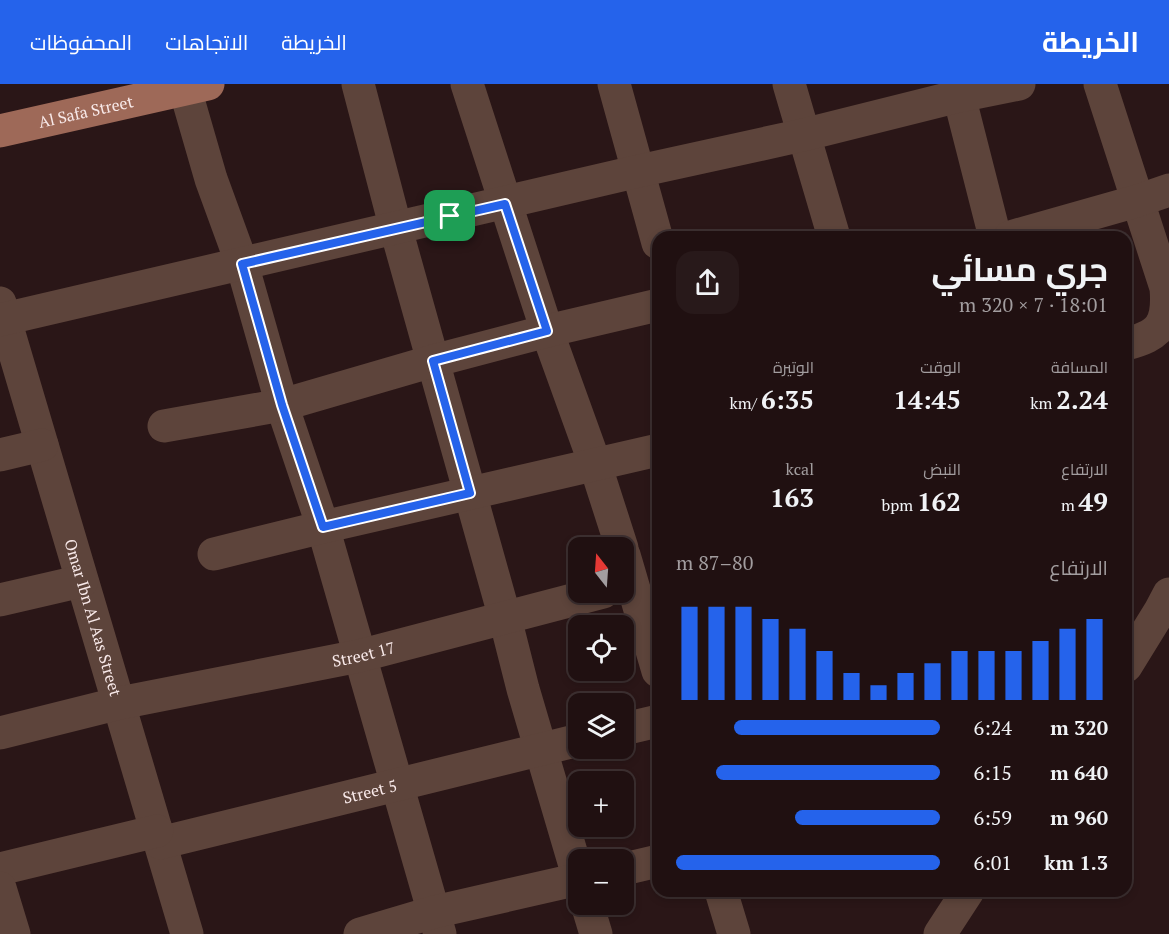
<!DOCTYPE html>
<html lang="ar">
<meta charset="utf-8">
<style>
body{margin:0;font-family:"PT Serif",Cairo,serif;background:#28191a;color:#f1f3f6;direction:rtl;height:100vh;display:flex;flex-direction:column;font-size:22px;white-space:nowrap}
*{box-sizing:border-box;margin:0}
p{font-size:20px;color:#a29d9f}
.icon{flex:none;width:33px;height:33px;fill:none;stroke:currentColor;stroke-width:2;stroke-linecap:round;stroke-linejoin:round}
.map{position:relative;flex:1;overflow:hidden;direction:ltr}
.details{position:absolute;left:652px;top:147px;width:480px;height:666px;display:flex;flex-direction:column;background:#201011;border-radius:18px;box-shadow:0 3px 9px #0003,0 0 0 2px #3d3031;direction:rtl}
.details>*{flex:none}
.needle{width:39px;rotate:343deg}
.buttons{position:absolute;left:568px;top:453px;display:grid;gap:12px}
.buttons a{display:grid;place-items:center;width:66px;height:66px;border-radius:12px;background:#201011;box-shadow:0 3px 9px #0003,0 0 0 2px #3d3031;font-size:30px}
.pin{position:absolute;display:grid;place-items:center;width:51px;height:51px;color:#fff;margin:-26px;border-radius:12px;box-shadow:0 3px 9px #0006}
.round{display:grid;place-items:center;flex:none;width:63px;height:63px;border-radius:18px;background:#28191a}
.overview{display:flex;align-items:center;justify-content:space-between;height:102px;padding:0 24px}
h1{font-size:33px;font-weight:700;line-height:45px}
.metrics{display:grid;grid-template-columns:repeat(3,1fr);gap:9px;height:102px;padding:6px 24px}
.metrics div{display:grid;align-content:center}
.metrics b{font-size:26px;font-weight:700}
.metrics small{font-size:16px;font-weight:400}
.metrics p{font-size:16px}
.chart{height:168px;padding:12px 24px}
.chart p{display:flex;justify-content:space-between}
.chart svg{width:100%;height:108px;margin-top:6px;stroke:#2563eb;stroke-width:6}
ul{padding:0 24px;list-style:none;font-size:20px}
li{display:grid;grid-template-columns:96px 72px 1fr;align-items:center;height:45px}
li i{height:15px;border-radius:8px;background:#2563eb}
header{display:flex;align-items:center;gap:36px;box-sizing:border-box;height:84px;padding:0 30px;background:#2563eb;color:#fff}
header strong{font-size:28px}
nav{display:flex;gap:33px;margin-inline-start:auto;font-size:21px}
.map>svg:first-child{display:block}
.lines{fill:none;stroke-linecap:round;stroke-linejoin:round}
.minor{stroke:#5d443b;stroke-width:33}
.major{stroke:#9e6958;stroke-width:33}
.route-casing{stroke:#fff;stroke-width:12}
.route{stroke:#2563eb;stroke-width:8}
.labels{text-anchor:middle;stroke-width:6;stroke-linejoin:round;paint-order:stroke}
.street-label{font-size:16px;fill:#f8e9e9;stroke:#200d0e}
</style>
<header>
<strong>الخريطة</strong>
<nav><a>الخريطة</a><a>الاتجاهات</a><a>المحفوظات</a></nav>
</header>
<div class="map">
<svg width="1169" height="850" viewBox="0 0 1169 850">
<rect width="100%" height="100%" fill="#2a1617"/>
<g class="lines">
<!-- minor -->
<g class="minor">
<path d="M358,0L396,145L505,534L523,605L579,795"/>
<path d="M467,0L547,247L595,380L622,464"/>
<path d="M614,0L658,159"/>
<path d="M789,0L834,153"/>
<path d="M956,0L995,153"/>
<path d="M1100,0L1166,204C1169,241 1160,251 1126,260"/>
<path d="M185,5L211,95L242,180L282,321L323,443L440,850"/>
<path d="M1010,153L1137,117L1169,106"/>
<path id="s1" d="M0,219L187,850"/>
<path d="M0,236L639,87L803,51L959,12L1019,0"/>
<path d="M164,342L282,321L433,277L547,247L658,221"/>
<path d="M0,371L42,361"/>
<path d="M214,470L323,443L658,366"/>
<path d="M624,471L658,587"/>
<path d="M0,516L82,497"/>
<path d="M1126,582L1160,527L1169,510"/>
<path d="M624,645L658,637"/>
<path id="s2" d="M0,649L120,619L359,572L603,508"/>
<path id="s3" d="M160,759L579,656"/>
<path d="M0,785L157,747"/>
<path d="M624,785L658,777"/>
<path d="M0,804L14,850"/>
<path d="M721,807L734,850"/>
<path d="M587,820L596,850"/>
<path d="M360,850L434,828L579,795"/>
<path d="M940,850L968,807"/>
</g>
<!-- major -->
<path class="major" id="s4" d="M0,47L208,0"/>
</g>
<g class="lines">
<defs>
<path id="route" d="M505,120L547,247L433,277L470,409L323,443L282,321L242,180Z"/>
</defs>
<!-- route casing -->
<use href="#route" class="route-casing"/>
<!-- route -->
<use href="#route" class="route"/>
</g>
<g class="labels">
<!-- street labels -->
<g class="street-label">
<text dy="6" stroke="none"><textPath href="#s4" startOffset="88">Al Safa Street</textPath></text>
<text dy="6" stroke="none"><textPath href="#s1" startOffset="328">Omar Ibn Al Aas Street</textPath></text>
<text dy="6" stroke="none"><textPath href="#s2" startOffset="372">Street 17</textPath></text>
<text dy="6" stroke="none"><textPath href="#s3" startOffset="216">Street 5</textPath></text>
</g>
</g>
</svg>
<div class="buttons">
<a><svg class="needle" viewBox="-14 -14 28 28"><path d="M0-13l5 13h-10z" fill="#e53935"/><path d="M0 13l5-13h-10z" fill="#a29d9f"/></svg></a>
<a><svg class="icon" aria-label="locate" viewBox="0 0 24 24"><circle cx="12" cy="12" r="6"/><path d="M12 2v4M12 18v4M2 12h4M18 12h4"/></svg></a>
<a><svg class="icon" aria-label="layers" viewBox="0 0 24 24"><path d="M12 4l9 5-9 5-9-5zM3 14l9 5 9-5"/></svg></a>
<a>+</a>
<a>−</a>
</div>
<div class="pin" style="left:450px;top:132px;background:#1e9e55"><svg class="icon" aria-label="arrive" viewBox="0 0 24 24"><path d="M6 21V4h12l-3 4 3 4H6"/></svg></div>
<section class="details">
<div class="overview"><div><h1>جري مسائي</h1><p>18:01 · 7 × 320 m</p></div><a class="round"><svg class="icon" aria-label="share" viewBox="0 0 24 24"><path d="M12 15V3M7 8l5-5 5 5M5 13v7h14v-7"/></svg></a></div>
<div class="metrics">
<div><p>المسافة</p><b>2.24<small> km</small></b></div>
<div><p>الوقت</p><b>14:45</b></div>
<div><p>الوتيرة</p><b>6:35<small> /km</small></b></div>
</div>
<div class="metrics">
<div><p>الارتفاع</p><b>49<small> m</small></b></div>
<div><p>النبض</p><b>162<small> bpm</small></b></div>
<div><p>kcal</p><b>163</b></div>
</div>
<div class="chart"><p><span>الارتفاع</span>80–87 m</p>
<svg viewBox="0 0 160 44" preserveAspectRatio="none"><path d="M5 44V6M15 44V6M25 44V6M35 44V11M45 44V15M55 44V24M65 44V33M75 44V38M85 44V33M95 44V29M105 44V24M115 44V24M125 44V24M135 44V20M145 44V15M155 44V11"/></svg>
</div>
<ul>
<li><b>320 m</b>6:24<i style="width:78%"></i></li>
<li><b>640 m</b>6:15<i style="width:85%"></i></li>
<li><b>960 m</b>6:59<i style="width:55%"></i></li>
<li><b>1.3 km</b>6:01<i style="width:100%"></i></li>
</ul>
</section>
</div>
